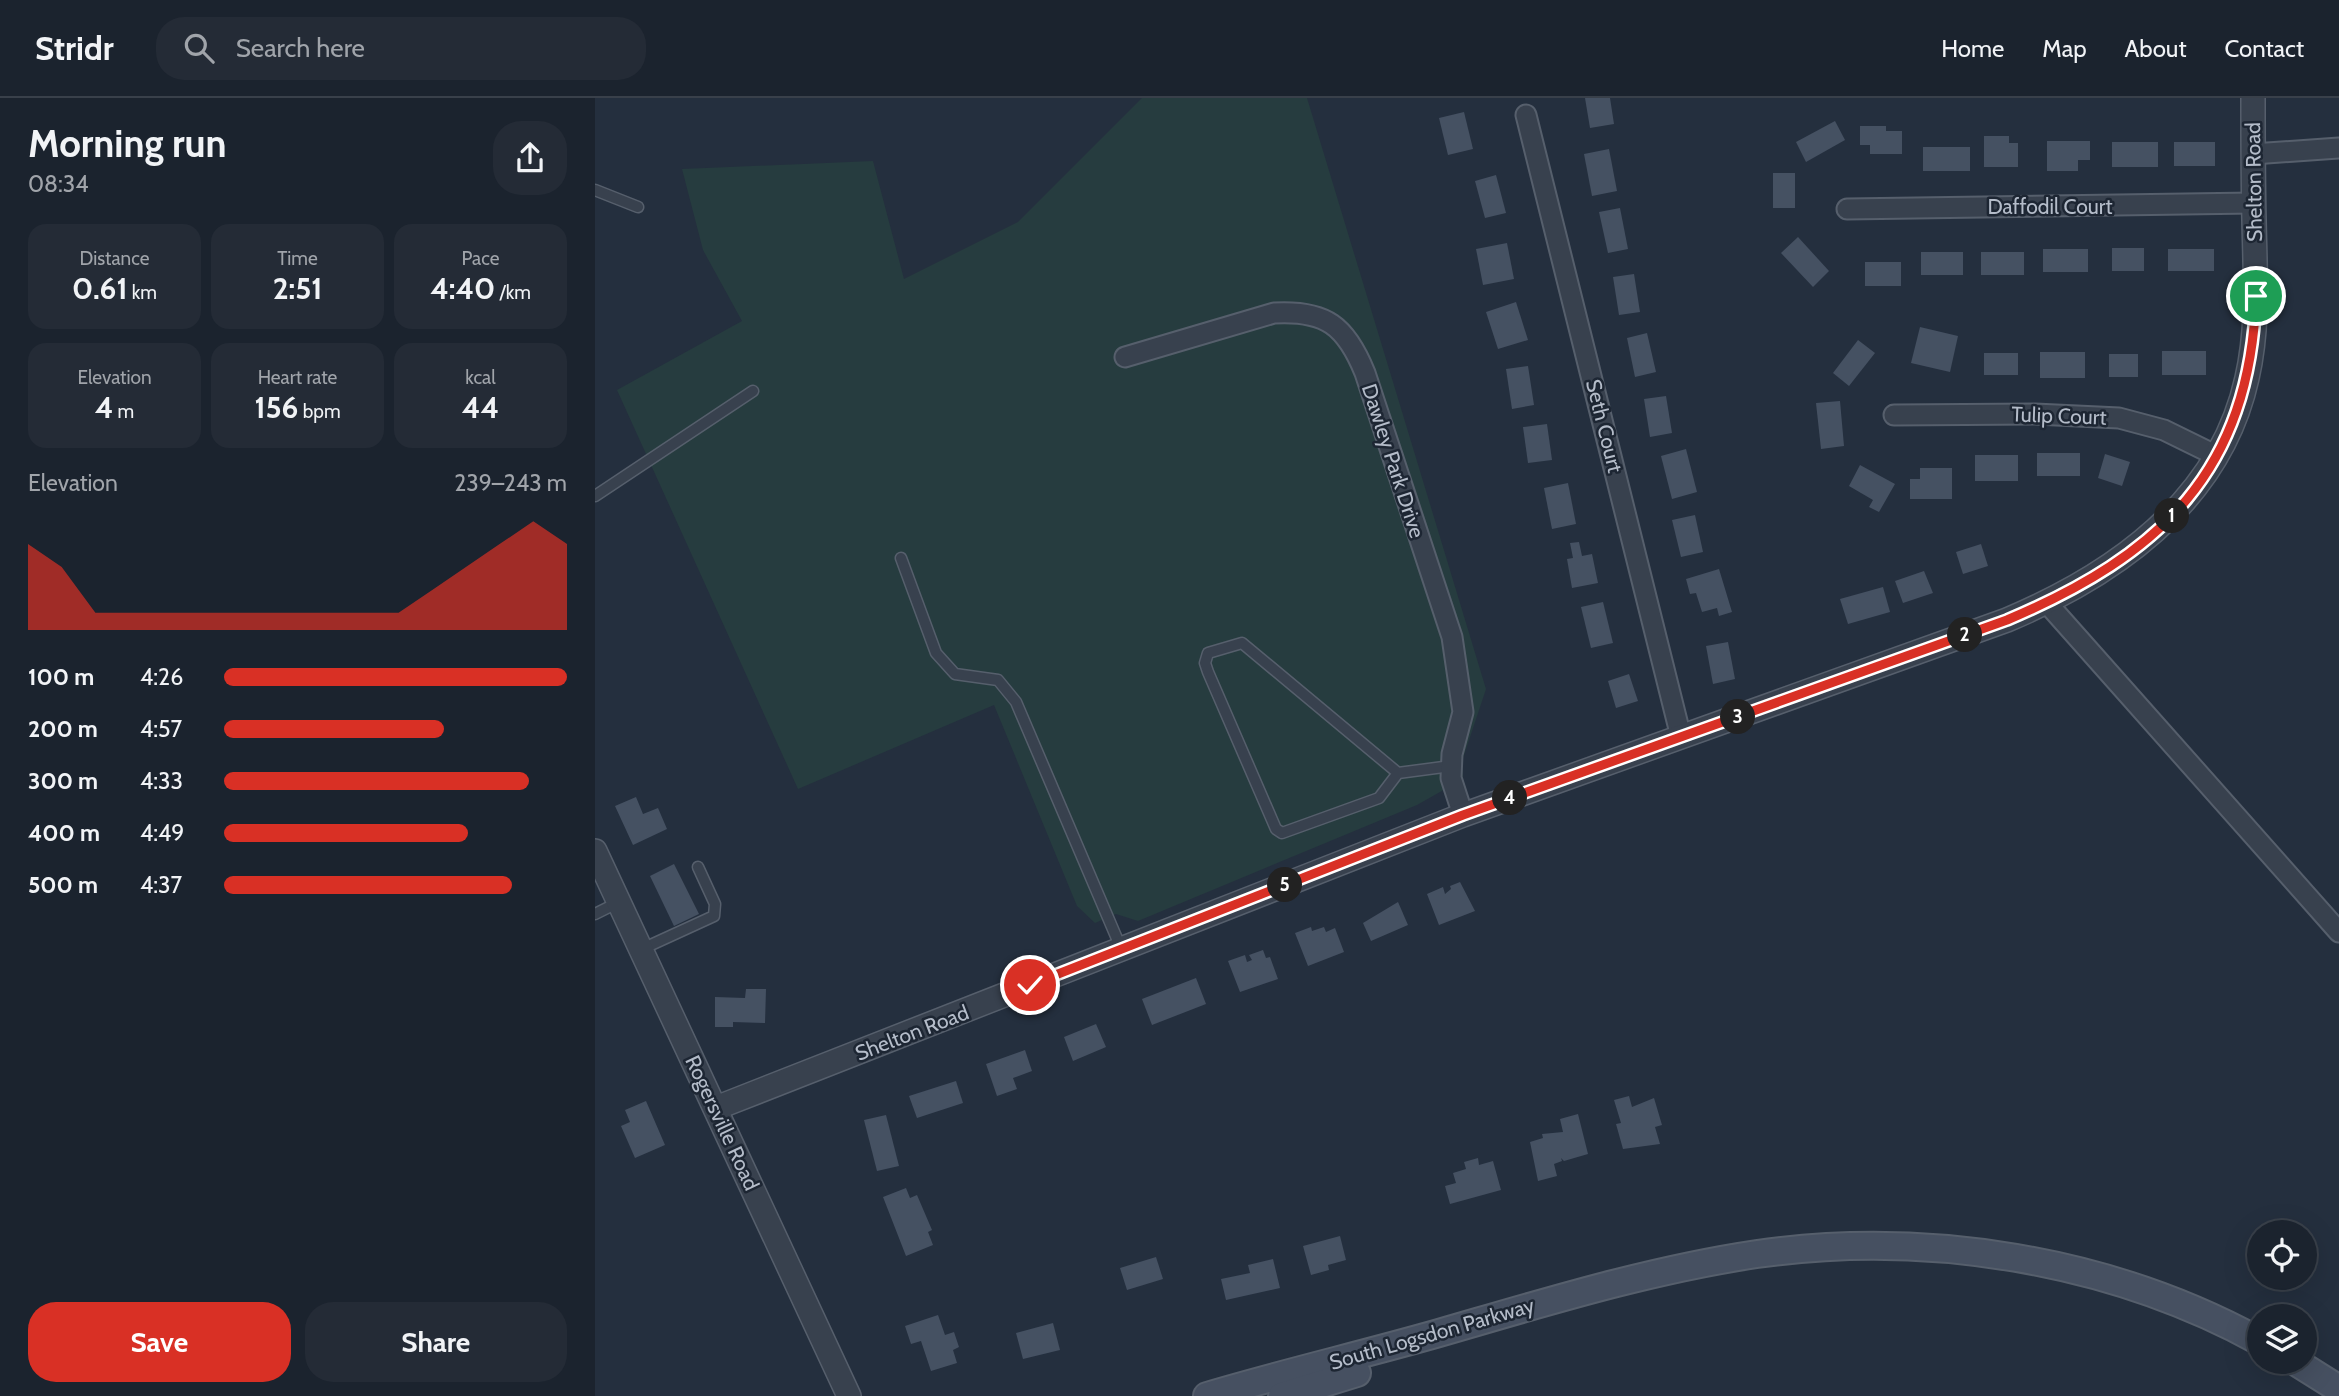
<!DOCTYPE html>
<meta charset="utf-8">
<style>
body{margin:0;font-family:Cabin,sans-serif;background:#242b36;color:#f1f3f6;height:100vh;display:flex;flex-direction:column;font-size:26px;white-space:nowrap}
*{box-sizing:border-box;margin:0}
p{font-size:23px;color:#a0a4aa}
.icon{flex:none;width:38px;height:38px;fill:none;stroke:currentColor;stroke-width:2;stroke-linecap:round;stroke-linejoin:round}
.map{position:relative;flex:1;overflow:hidden}
.panel{display:flex;flex-direction:column;background:#1b232e;width:595px}
.panel>*{flex:none}
.fabs{position:absolute;left:1652px;top:1122px;display:grid;gap:14px}
.fabs a{display:grid;place-items:center;width:70px;height:70px;border-radius:50%;background:#1b232e;box-shadow:0 7px 28px #0002,0 0 0 2px #39404a;font-size:35px}
.pin{position:absolute;display:grid;place-items:center;width:60px;height:60px;color:#fff;margin:-30px;border:4px solid #fff;border-radius:50%;box-shadow:0 2px 7px #0007}
.km{position:absolute;width:35px;height:35px;margin:-18px;border-radius:50%;background:#222;color:#fff;font-size:19px;line-height:35px;text-align:center}
.round{display:grid;place-items:center;flex:none;width:74px;height:74px;border-radius:28px;background:#242b36}
.headline{display:flex;align-items:center;justify-content:space-between;height:119px;padding:0 28px}
h1{font-size:38px;font-weight:700;line-height:52px}
.stats{display:grid;grid-template-columns:repeat(3,1fr);gap:10px;height:119px;padding:7px 28px}
.stats div{display:grid;align-content:center;border-radius:18px;background:#242b36;text-align:center}
.stats b{font-size:30px;font-weight:700}
.stats small{font-size:19px;font-weight:400}
.stats p{font-size:19px}
.chart{height:196px;padding:14px 28px}
.chart p{display:flex;justify-content:space-between}
.chart svg{width:100%;height:126px;margin-top:7px;fill:#d93025;opacity:.7}
.cta{display:flex;gap:14px;margin-top:auto;padding:14px 28px}
.cta a{flex:1;height:80px;border-radius:28px;background:#d93025;color:#fff;font-size:28px;font-weight:700;line-height:80px;text-align:center}
.cta a+a{background:#242b36;color:#f1f3f6}
ul{padding:0 28px;list-style:none;font-size:23px}
li{display:grid;grid-template-columns:112px 84px 1fr;align-items:center;height:52px}
li i{height:18px;border-radius:9px;background:#d93025}
header{display:flex;align-items:center;gap:42px;box-sizing:border-box;height:98px;padding:0 35px;background:#1b232e;border-bottom:2px solid #39404a}
header strong{font-size:33px}
nav{display:flex;gap:38px;margin-inline-start:auto;font-size:24px}
.search{width:490px;height:63px;background:#242b36;display:flex;align-items:center;gap:18px;box-sizing:border-box;padding:0 24px;border-radius:28px;color:#a0a4aa;font-size:26px}
main{display:flex;flex:1;min-height:0}
.map>svg:first-child{display:block}
.green{fill:#263c3f}
.building{fill:#455162}
.lines{fill:none;stroke-linecap:round;stroke-linejoin:round}
.service-casing{stroke:#565f6c;stroke-width:13}
.minor-casing{stroke:#565f6c;stroke-width:23}
.tertiary-casing{stroke:#565f6c;stroke-width:26}
.secondary-casing{stroke:#565f6c;stroke-width:30}
.service{stroke:#38414e;stroke-width:10}
.minor{stroke:#38414e;stroke-width:19}
.tertiary{stroke:#38414e;stroke-width:23}
.secondary{stroke:#465061;stroke-width:26}
.route-casing{stroke:#fff;stroke-width:14}
.route{stroke:#d93025;stroke-width:9}
.labels{text-anchor:middle;stroke-width:5;stroke-linejoin:round;paint-order:stroke}
.street-label{font-size:21px;fill:#b4bcc9;stroke:#1d2633}
</style>
<header>
<strong>Stridr</strong>
<div class="search"><svg class="icon" aria-label="search" viewBox="0 0 24 24"><circle cx="10" cy="10" r="6"/><path d="M15 15l6 6"/></svg>Search here</div>
<nav><a>Home</a><a>Map</a><a>About</a><a>Contact</a></nav>
</header>
<main>
<section class="panel">
<div class="headline"><div><h1>Morning run</h1><p>08:34</p></div><a class="round"><svg class="icon" aria-label="share" viewBox="0 0 24 24"><path d="M12 15V3M7 8l5-5 5 5M5 13v7h14v-7"/></svg></a></div>
<div class="stats">
<div><p>Distance</p><b>0.61<small> km</small></b></div>
<div><p>Time</p><b>2:51</b></div>
<div><p>Pace</p><b>4:40<small> /km</small></b></div>
</div>
<div class="stats">
<div><p>Elevation</p><b>4<small> m</small></b></div>
<div><p>Heart rate</p><b>156<small> bpm</small></b></div>
<div><p>kcal</p><b>44</b></div>
</div>
<div class="chart"><p><span>Elevation</span>239–243 m</p>
<svg viewBox="0 0 160 44" preserveAspectRatio="none"><path d="M0 44V14L10 22L20 38L30 38L40 38L50 38L60 38L70 38L80 38L90 38L100 38L110 38L120 30L130 22L140 14L150 6L160 14V44z"/></svg>
</div>
<ul>
<li><b>100 m</b>4:26<i style="width:100%"></i></li>
<li><b>200 m</b>4:57<i style="width:64%"></i></li>
<li><b>300 m</b>4:33<i style="width:89%"></i></li>
<li><b>400 m</b>4:49<i style="width:71%"></i></li>
<li><b>500 m</b>4:37<i style="width:84%"></i></li>
</ul>
<div class="cta"><a>Save</a><a>Share</a></div>
</section>
<div class="map">
<svg width="1744" height="1298" viewBox="0 0 1744 1298">
<rect width="100%" height="100%" fill="#242f3e"/>
<!-- green -->
<path class="green" d="M547,0H712L891,591L867,663L868,681L822,707L543,823L521,816L500,825L482,808L399,607L203,691L22,292L147,223L108,152L87,71L278,63L309,181L423,124Z"/>
<!-- building -->
<g class="building">
<path d="M990,0H1015L1019,26L995,30Z"/>
<path d="M869,14L878,51L853,57L844,20Z"/>
<path d="M1240,23L1250,42L1211,64L1201,44Z"/>
<path d="M1265,28H1291V33H1307V56H1275V47H1265Z"/>
<path d="M1389,38H1414V45H1423V69H1389Z"/>
<path d="M1452,43H1495V62H1483V73H1452Z"/>
<rect x="1517" y="44" width="46" height="25"/>
<rect x="1579" y="44" width="41" height="24"/>
<rect x="1328" y="49" width="47" height="24"/>
<path d="M1014,51L1022,93L997,98L989,56Z"/>
<rect x="1178" y="75" width="22" height="35"/>
<path d="M901,77L911,115L890,120L880,83Z"/>
<path d="M1025,110L1033,151L1013,155L1004,114Z"/>
<path d="M1203,139L1234,173L1218,189L1186,155Z"/>
<path d="M912,145L919,181L888,187L881,151Z"/>
<rect x="1517" y="150" width="32" height="23"/>
<rect x="1448" y="151" width="45" height="23"/>
<rect x="1573" y="151" width="46" height="22"/>
<rect x="1326" y="154" width="42" height="23"/>
<rect x="1386" y="154" width="43" height="23"/>
<rect x="1270" y="164" width="36" height="24"/>
<path d="M1039,176L1045,214L1024,217L1018,179Z"/>
<path d="M921,204L933,242L903,251L891,214Z"/>
<path d="M1325,229L1363,238L1355,274L1316,265Z"/>
<path d="M1052,235L1061,274L1040,279L1032,240Z"/>
<path d="M1263,242L1280,255L1254,288L1238,275Z"/>
<rect x="1567" y="253" width="44" height="24"/>
<rect x="1445" y="254" width="45" height="26"/>
<rect x="1389" y="255" width="34" height="22"/>
<rect x="1514" y="256" width="29" height="23"/>
<path d="M933,268L939,307L917,311L911,271Z"/>
<path d="M1071,298L1077,335L1055,339L1049,301Z"/>
<path d="M1245,303L1249,348L1226,351L1221,305Z"/>
<path d="M952,326L957,362L933,365L928,329Z"/>
<path d="M1091,351L1102,394L1077,401L1066,358Z"/>
<rect x="1442" y="355" width="43" height="23"/>
<path d="M1510,356L1535,364L1527,388L1503,380Z"/>
<rect x="1380" y="357" width="43" height="26"/>
<path d="M1265,367L1300,386L1284,414L1274,409L1278,402L1254,388Z"/>
<path d="M1325,370H1357V401H1315V381H1325Z"/>
<path d="M973,385L981,426L957,431L949,390Z"/>
<path d="M1100,417L1108,454L1086,459L1077,422Z"/>
<path d="M984,444L987,458L997,456L1003,485L977,490L972,461L978,460L975,445Z"/>
<path d="M1386,446L1393,468L1368,476L1361,454Z"/>
<path d="M1124,471L1137,514L1124,518L1122,510L1107,514L1101,495L1095,496L1091,481Z"/>
<path d="M1329,473L1338,495L1308,505L1300,483Z"/>
<path d="M1288,489L1295,514L1253,526L1245,501Z"/>
<path d="M1008,504L1018,545L996,550L986,509Z"/>
<path d="M1133,544L1140,581L1118,586L1111,548Z"/>
<path d="M1034,576L1043,603L1021,610L1013,583Z"/>
<path d="M41,699L48,716L63,710L72,731L38,747L20,708Z"/>
<path d="M79,766L104,816L79,828L55,778Z"/>
<path d="M865,784L880,813L844,827L832,796L848,789L850,796L856,791L855,788Z"/>
<path d="M803,804L813,827L776,843L768,825Z"/>
<path d="M716,829L717,833L729,829L731,834L740,830L749,854L713,868L700,835Z"/>
<path d="M668,852L671,860L675,859L683,881L645,894L633,863L650,857L652,864L657,862L654,857Z"/>
<path d="M601,880L611,906L557,927L547,901Z"/>
<path d="M151,891H171L170,925L138,924V929H120V899L150,900Z"/>
<path d="M501,926L511,949L478,963L469,939Z"/>
<path d="M430,952L437,973L418,980L422,991L402,998L391,966Z"/>
<path d="M361,983L368,1005L322,1020L314,998Z"/>
<path d="M1034,998L1037,1009L1059,1000L1067,1027L1060,1029L1065,1046L1028,1051L1021,1026L1026,1025L1019,1002Z"/>
<path d="M51,1003L70,1047L40,1060L26,1028L35,1024L30,1012Z"/>
<path d="M983,1016L993,1056L969,1063L966,1060L967,1063L959,1066L962,1078L943,1083L935,1044L948,1040L947,1036L968,1034L965,1021Z"/>
<path d="M291,1017L304,1068L282,1073L269,1022Z"/>
<path d="M883,1060L884,1067L898,1063L906,1092L855,1106L850,1088L861,1085L858,1075L871,1071L869,1064Z"/>
<path d="M311,1090L315,1100L322,1097L337,1132L333,1134L338,1147L311,1158L288,1099Z"/>
<path d="M745,1138L751,1162L733,1167L734,1172L716,1177L708,1148Z"/>
<path d="M561,1159L568,1181L532,1192L525,1170Z"/>
<path d="M678,1161L685,1190L631,1202L626,1181L655,1175L653,1167Z"/>
<path d="M343,1217L350,1237L359,1234L364,1249L358,1252L362,1265L336,1273L326,1243L316,1246L310,1228Z"/>
<path d="M458,1225L465,1252L428,1261L421,1235Z"/>
</g>
<g class="lines">
<defs>
<g id="service">
<path d="M0,92L43,109"/>
<path d="M0,398L158,293"/>
<path d="M306,460L341,555L360,576L403,582L421,604L526,850"/>
<path d="M803,675L647,545L613,555L610,565L613,574L681,731L687,735L784,700L803,675L856,668"/>
<path d="M0,816L24,804"/>
<path d="M47,851L119,818L120,806L103,769"/>
</g>
<g id="minor">
<path d="M931,17L1086,639"/>
<path d="M1658,56L1744,50"/>
<path d="M1252,111L1658,105"/>
<path d="M530,259L679,215C731,212 751,228 770,275L857,539L868,614L857,656L856,680L868,717"/>
<path d="M1299,317L1440,316L1524,320L1569,332L1622,358"/>
<path d="M1452,505L1744,834"/>
</g>
<g id="tertiary">
<path d="M0,753L254,1298"/>
<path d="M121,1010L868,717L1412,522C1521,476 1625,403 1652,280C1664,228 1660,175 1659,122C1658,81 1658,41 1658,0"/>
</g>
<g id="secondary">
<path d="M1701,1264L1744,1291"/>
<path d="M612,1298C689,1275 767,1257 844,1235C948,1205 1054,1172 1162,1156C1331,1132 1514,1161 1664,1243"/>
<path d="M687,1298L762,1275"/>
</g>
</defs>
<!-- service casing -->
<use href="#service" class="service-casing"/>
<!-- minor casing -->
<use href="#minor" class="minor-casing"/>
<!-- tertiary casing -->
<use href="#tertiary" class="tertiary-casing"/>
<!-- secondary casing -->
<use href="#secondary" class="secondary-casing"/>
<!-- service -->
<use href="#service" class="service"/>
<!-- minor -->
<use href="#minor" class="minor"/>
<!-- tertiary -->
<use href="#tertiary" class="tertiary"/>
<!-- secondary -->
<use href="#secondary" class="secondary"/>
</g>
<g class="lines">
<defs>
<path id="route" d="M435,887L868,717L1412,522C1566,457 1655,373 1661,198"/>
</defs>
<!-- route casing -->
<use href="#route" class="route-casing"/>
<!-- route -->
<use href="#route" class="route"/>
</g>
<g class="labels">
<!-- street labels -->
<g class="street-label">
<text transform="translate(1659 84) rotate(-91)" y="7">Shelton Road</text>
<text x="1455" y="116">Daffodil Court</text>
<text transform="translate(1464 318) rotate(2)" y="7">Tulip Court</text>
<text transform="translate(1009 328) rotate(76)" y="7">Seth Court</text>
<text transform="translate(798 363) rotate(72)" y="7">Dawley Park Drive</text>
<text transform="translate(317 935) rotate(-21)" y="7">Shelton Road</text>
<text transform="translate(127 1025) rotate(65)" y="7">Rogersville Road</text>
<text transform="translate(837 1236) rotate(-16)" y="7">South Logsdon Parkway</text>
</g>
</g>
</svg>
<div class="fabs">
<a><svg class="icon" aria-label="locate" viewBox="0 0 24 24"><circle cx="12" cy="12" r="6"/><path d="M12 2v4M12 18v4M2 12h4M18 12h4"/></svg></a>
<a><svg class="icon" aria-label="layers" viewBox="0 0 24 24"><path d="M12 4l9 5-9 5-9-5zM3 14l9 5 9-5"/></svg></a>
</div>
<div class="pin" style="left:1661px;top:198px;background:#1e9e55"><svg class="icon" aria-label="arrive" viewBox="0 0 24 24"><path d="M6 21V4h12l-3 4 3 4H6"/></svg></div>
<div class="pin" style="left:435px;top:887px;background:#d93025"><svg class="icon" aria-label="check" viewBox="0 0 24 24"><path d="M5 12l5 5 9-10"/></svg></div>
<b class="km" style="left:1577px;top:418px">1</b>
<b class="km" style="left:1370px;top:537px">2</b>
<b class="km" style="left:1143px;top:619px">3</b>
<b class="km" style="left:915px;top:700px">4</b>
<b class="km" style="left:690px;top:787px">5</b>
</div>
</main>
